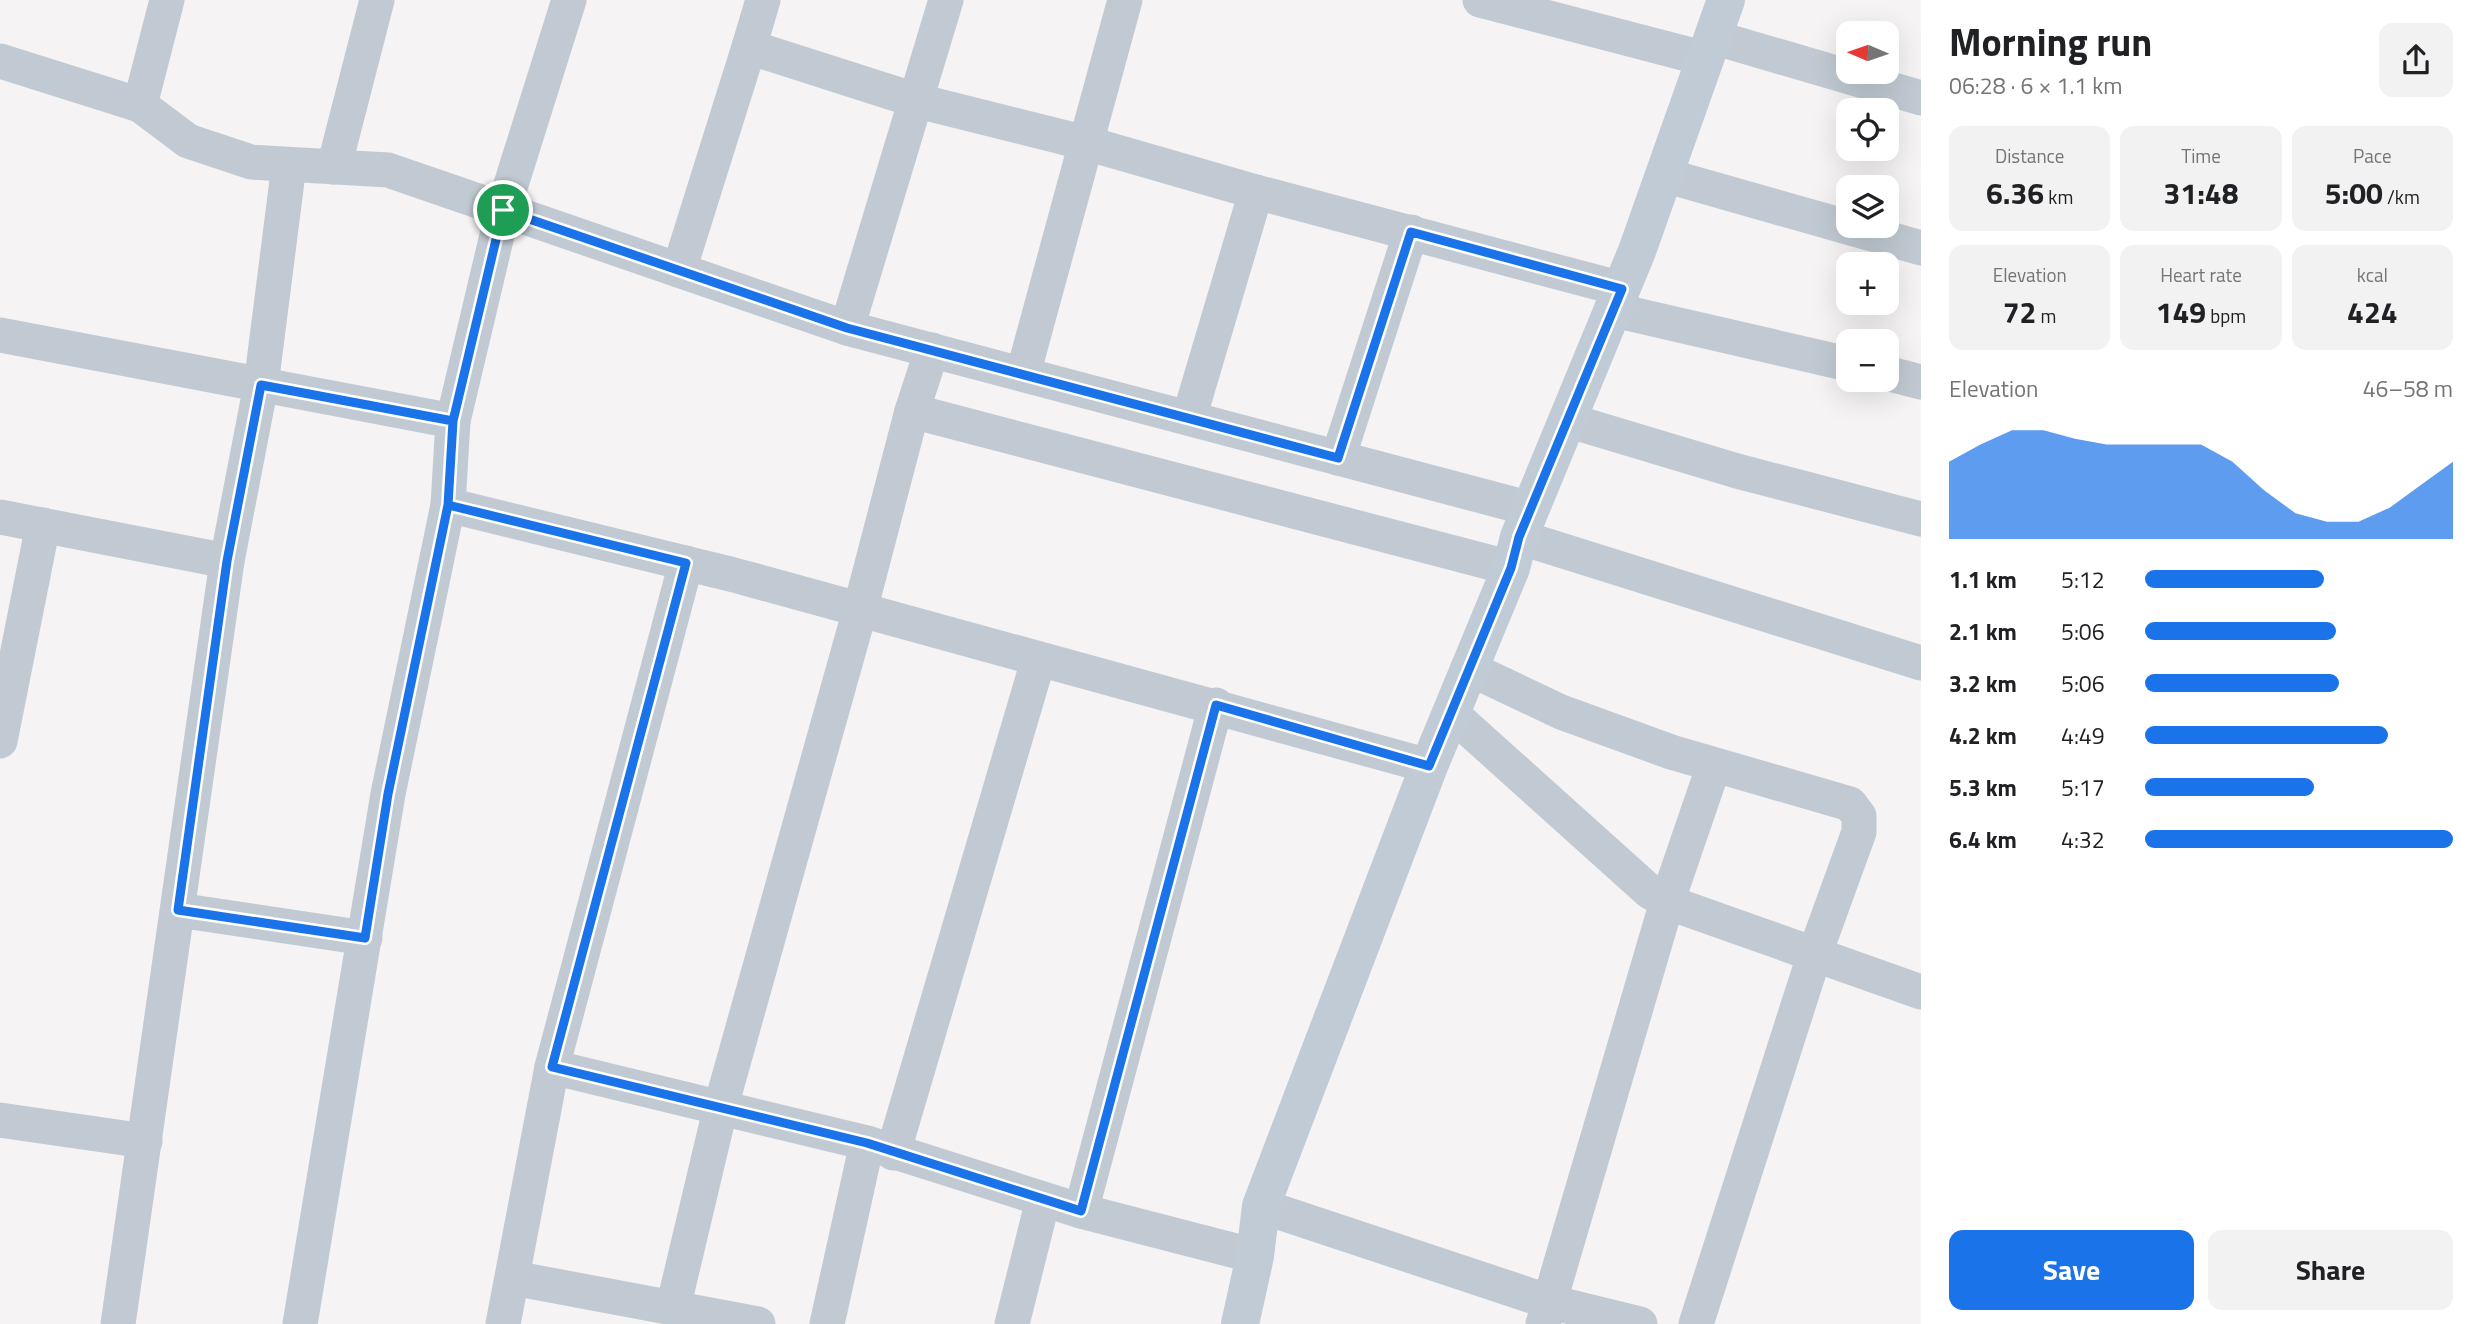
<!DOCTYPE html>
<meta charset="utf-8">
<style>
body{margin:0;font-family:"Titillium Web",sans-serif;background:#f2f2f2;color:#202124;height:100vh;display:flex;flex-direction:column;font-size:26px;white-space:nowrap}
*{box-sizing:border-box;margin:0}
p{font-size:23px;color:#757577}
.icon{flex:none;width:38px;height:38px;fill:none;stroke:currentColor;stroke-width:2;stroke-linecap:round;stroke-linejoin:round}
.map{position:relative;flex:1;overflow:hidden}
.panel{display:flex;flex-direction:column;background:#fff;width:560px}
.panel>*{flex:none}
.needle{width:46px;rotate:272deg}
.buttons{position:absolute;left:1836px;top:21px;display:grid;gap:14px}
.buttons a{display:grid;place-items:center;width:63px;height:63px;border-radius:14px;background:#fff;box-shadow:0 7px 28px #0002;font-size:35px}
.pin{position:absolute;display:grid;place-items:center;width:60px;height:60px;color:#fff;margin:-30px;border:4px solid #fff;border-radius:50%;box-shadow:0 2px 7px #0007}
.round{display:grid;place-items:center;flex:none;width:74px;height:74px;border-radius:14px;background:#f2f2f2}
.summary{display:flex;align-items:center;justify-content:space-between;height:119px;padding:0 28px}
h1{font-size:38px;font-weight:700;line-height:52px}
.figures{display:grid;grid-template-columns:repeat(3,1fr);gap:10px;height:119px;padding:7px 28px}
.figures div{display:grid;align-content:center;border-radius:14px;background:#f2f2f2;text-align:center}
.figures b{font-size:30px;font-weight:700}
.figures small{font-size:19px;font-weight:400}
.figures p{font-size:19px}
.chart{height:196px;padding:14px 28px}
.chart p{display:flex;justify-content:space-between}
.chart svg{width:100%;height:126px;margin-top:7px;fill:#1a73e8;opacity:.7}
.cta{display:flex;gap:14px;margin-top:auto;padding:14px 28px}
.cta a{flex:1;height:80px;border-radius:14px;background:#1a73e8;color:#fff;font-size:28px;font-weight:700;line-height:80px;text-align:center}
.cta a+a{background:#f2f2f2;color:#202124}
ul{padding:0 28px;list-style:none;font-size:23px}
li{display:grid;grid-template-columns:112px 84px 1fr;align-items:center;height:52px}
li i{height:18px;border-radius:9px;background:#1a73e8}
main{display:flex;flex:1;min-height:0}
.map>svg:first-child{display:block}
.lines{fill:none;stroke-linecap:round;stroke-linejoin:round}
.street{stroke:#c1cad2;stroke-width:35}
.secondary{stroke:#c1cbd6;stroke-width:38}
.route-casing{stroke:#fff;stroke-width:14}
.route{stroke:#1a73e8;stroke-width:9}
</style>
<main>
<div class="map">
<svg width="1921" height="1324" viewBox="0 0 1921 1324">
<rect width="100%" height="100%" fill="#f5f3f3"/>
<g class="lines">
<!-- street -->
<g class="street">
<path d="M1480,0L1706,59"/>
<path d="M1713,37L1921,98"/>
<path d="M749,47L763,0"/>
<path d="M0,61L140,105L167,0"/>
<path d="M140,105L188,141L251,162L388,170L847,328L1531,509"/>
<path d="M334,167L377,0"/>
<path d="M1664,175L1921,248"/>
<path d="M679,270L749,47L918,101L1086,143L1256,192L1622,289"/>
<path d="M1614,310L1848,364"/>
<path d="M847,328L946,0"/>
<path d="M0,335L453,421L448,505L734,575L1429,766"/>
<path d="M1886,373L1921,382"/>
<path d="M1023,374L1125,0"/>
<path d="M912,411L1511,568"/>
<path d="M1189,418L1256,192"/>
<path d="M1567,420L1737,471L1921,519"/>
<path d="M453,421L503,210L569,0"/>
<path d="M1338,458L1411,232"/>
<path d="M0,517L227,561L261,385L289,165"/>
<path d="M1519,537L1921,663"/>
<path d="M686,563L552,1067L867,1143L1081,1211L1255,1256"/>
<path d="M1468,668L1561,712L1671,752L1850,804L1859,816V832L1815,953L1696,1324"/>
<path d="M1451,713L1649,891L1667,902L1543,1324"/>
<path d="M0,741L43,525"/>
<path d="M1714,765L1667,902L1921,992"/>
<path d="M178,910L365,938"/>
<path d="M0,1120L145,1141"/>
<path d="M893,1153L1038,661"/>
<path d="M1261,1206L1550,1302L1640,1324"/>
<path d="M1081,1211L1216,705"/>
<path d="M513,1278L758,1324"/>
<path d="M673,1308L721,1106L860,610L912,411L932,350"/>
<path d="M118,1324L227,561"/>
<path d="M300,1324L388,794L448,505"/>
<path d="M503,1324L552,1067"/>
<path d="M827,1324L867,1143"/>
<path d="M1012,1324L1043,1200"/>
</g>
<!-- secondary -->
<path class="secondary" d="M1240,1324L1255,1256L1261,1206L1429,766L1511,568L1519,537L1637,251L1726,0"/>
</g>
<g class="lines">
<defs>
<path id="route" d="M503,210L453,421L448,505L388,794L365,938L178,910L227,561L261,385L453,421L448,505L686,563L552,1067L867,1143L1081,1211L1216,705L1429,766L1511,568L1519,537L1622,289L1411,232L1338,458L847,328L503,210"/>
</defs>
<!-- route casing -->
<use href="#route" class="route-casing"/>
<!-- route -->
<use href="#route" class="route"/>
</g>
</svg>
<div class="buttons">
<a><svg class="needle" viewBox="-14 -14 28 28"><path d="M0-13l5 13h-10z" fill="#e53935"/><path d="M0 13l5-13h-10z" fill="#757577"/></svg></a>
<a><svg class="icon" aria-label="locate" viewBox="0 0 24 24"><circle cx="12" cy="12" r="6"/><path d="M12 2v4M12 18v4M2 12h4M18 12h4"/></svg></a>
<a><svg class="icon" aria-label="layers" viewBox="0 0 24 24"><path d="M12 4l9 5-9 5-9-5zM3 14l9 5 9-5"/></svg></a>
<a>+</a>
<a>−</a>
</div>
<div class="pin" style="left:503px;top:210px;background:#1e9e55"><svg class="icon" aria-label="arrive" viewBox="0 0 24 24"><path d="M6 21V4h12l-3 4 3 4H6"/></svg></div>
</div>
<section class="panel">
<div class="summary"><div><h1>Morning run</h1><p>06:28 · 6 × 1.1 km</p></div><a class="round"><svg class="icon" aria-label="share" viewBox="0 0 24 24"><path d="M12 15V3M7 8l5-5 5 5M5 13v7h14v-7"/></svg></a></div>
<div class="figures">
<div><p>Distance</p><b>6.36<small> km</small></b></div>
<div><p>Time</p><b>31:48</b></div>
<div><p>Pace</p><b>5:00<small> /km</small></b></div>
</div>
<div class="figures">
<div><p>Elevation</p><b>72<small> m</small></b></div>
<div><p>Heart rate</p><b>149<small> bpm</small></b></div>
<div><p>kcal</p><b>424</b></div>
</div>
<div class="chart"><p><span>Elevation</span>46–58 m</p>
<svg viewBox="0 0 160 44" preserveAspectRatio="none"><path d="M0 44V17L10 11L20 6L30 6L40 9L50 11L60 11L70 11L80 11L90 17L100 27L110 35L120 38L130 38L140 33L150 25L160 17V44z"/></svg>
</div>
<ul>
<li><b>1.1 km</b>5:12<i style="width:58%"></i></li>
<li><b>2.1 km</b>5:06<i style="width:62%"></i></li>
<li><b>3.2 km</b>5:06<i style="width:63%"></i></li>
<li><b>4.2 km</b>4:49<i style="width:79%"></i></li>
<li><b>5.3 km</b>5:17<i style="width:55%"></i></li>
<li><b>6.4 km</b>4:32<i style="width:100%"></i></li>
</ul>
<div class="cta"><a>Save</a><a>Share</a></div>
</section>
</main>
